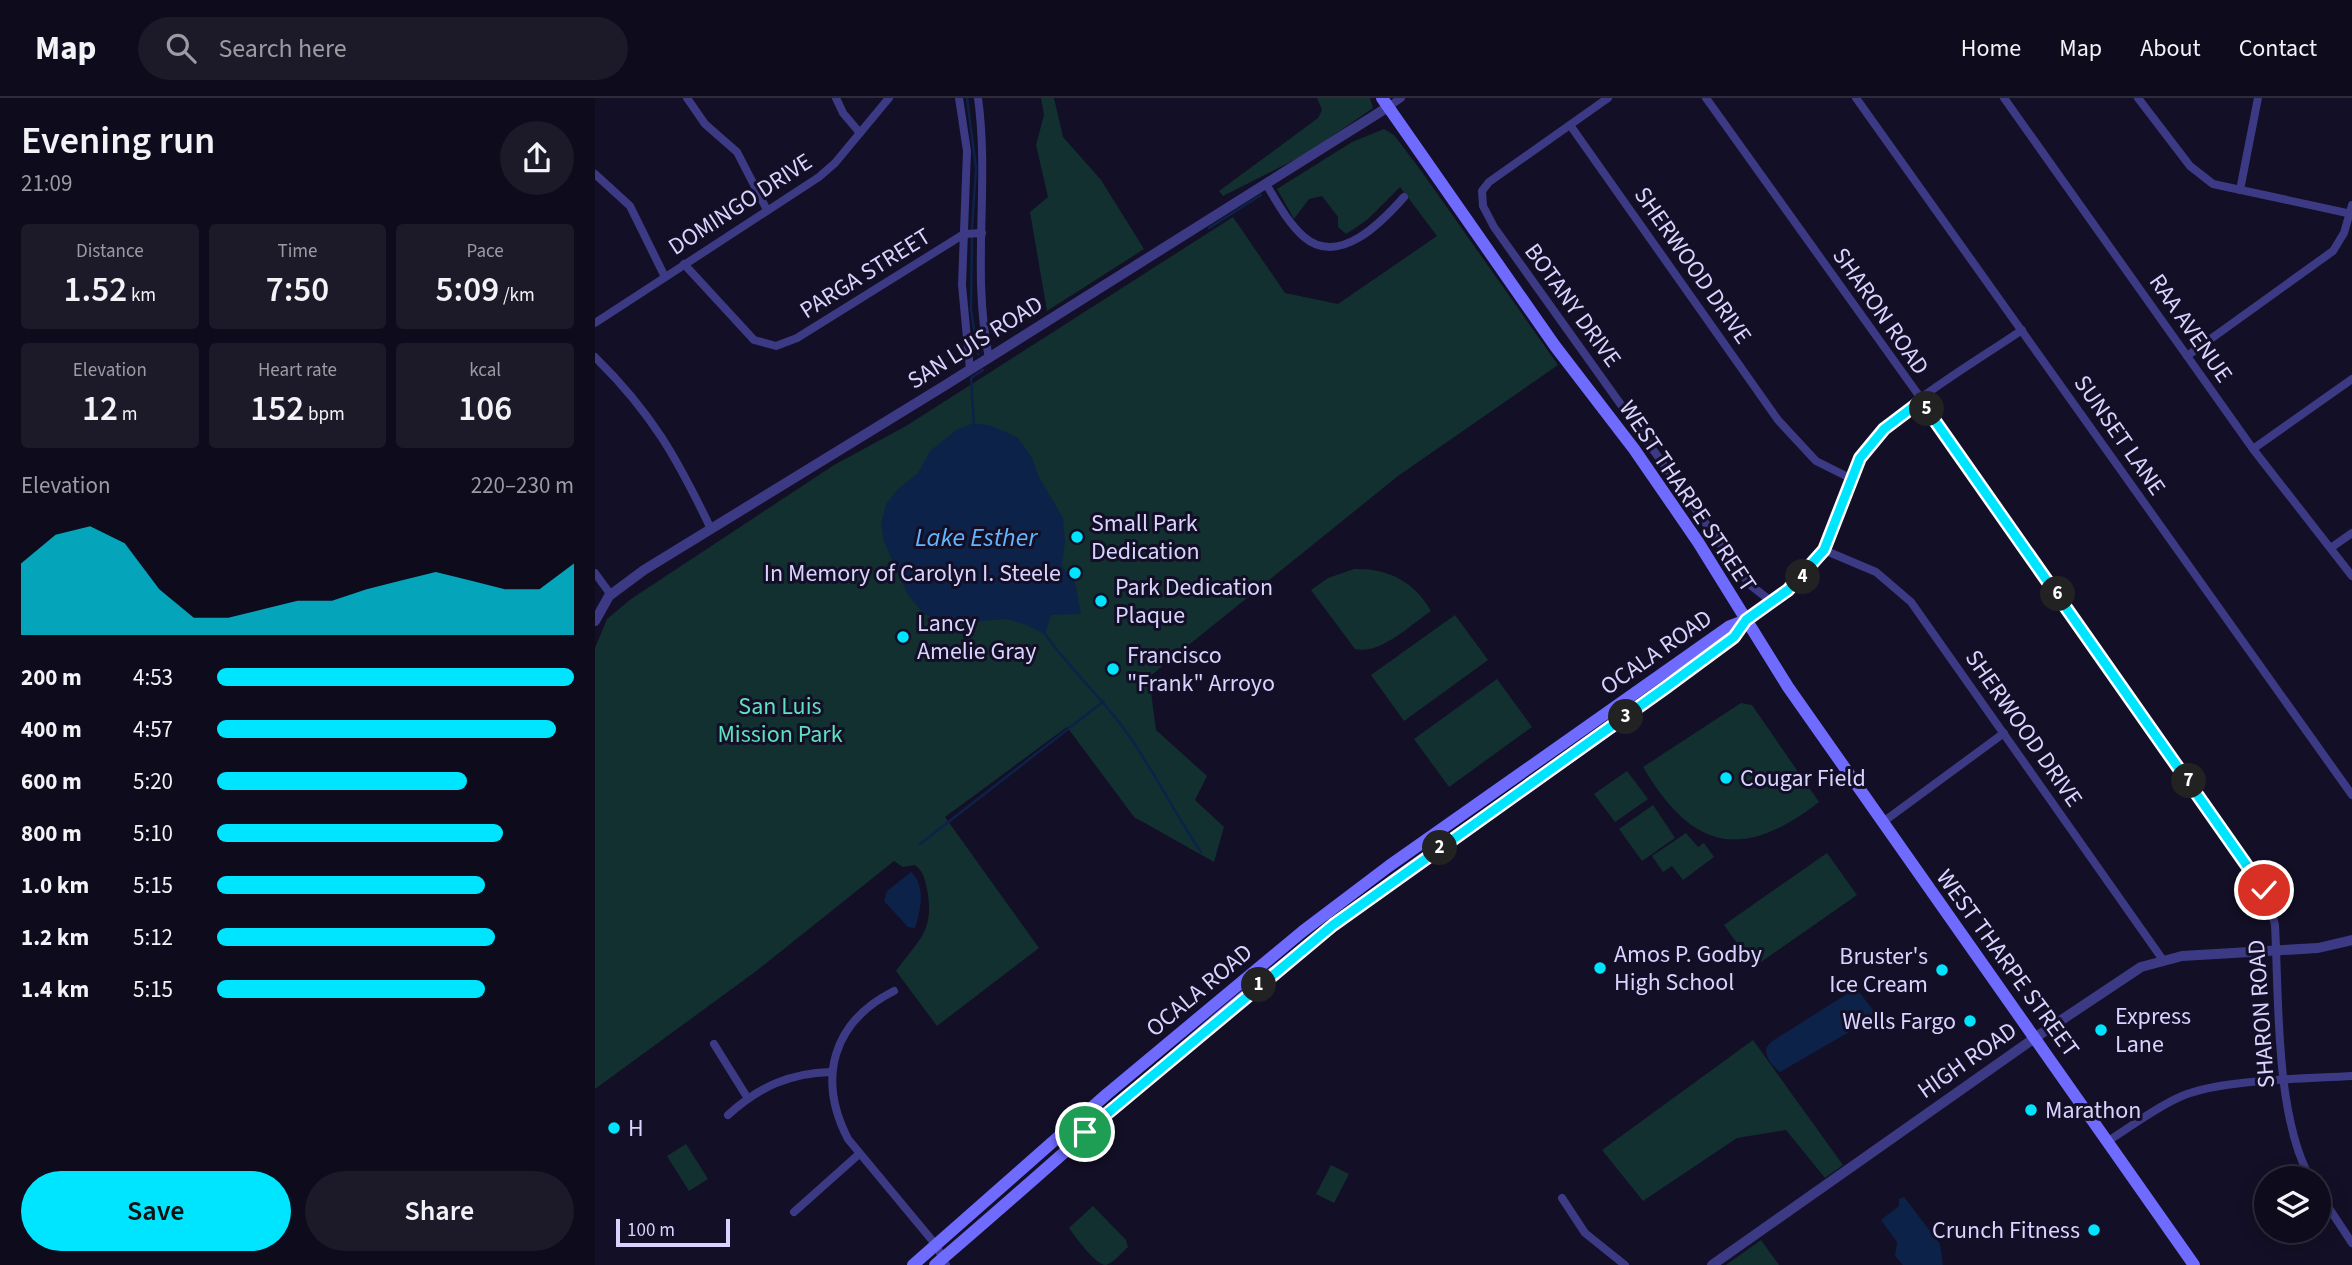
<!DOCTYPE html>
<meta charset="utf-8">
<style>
body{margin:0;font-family:"Source Sans 3",sans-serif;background:#1c1929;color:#f1f3f6;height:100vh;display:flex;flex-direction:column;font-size:26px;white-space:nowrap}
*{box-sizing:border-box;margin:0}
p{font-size:23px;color:#9b9ba3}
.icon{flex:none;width:38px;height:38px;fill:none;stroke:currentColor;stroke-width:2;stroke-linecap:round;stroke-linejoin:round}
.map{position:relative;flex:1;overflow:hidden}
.sheet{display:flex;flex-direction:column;background:#0e0b1c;width:595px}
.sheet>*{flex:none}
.controls{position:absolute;left:1659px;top:1068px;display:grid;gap:14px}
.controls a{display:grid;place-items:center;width:77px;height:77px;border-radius:50%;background:#0e0b1c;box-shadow:0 4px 18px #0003,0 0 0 2px #2e2b3b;font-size:35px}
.scale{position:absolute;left:21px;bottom:18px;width:114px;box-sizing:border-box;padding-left:7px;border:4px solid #d9d4ff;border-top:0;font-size:19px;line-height:24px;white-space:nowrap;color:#d9d4ff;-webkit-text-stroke:5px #130f26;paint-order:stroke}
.pin{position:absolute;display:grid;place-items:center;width:60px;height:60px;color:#fff;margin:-30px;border:4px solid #fff;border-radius:50%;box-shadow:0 2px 7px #0007}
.km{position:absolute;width:35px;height:35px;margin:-18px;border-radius:50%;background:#222;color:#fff;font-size:19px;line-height:35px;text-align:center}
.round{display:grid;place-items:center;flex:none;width:74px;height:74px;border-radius:37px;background:#1c1929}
.headline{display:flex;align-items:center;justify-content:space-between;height:119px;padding:0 21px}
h1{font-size:38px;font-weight:600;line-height:52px}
.metrics{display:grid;grid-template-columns:repeat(3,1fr);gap:10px;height:119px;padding:7px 21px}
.metrics div{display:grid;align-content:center;border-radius:7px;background:#1c1929;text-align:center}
.metrics b{font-size:35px;font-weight:600}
.metrics small{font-size:19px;font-weight:400}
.metrics p{font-size:19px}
.chart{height:196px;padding:14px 21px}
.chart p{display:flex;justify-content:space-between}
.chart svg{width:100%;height:126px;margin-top:7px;fill:#00e5ff;opacity:.7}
.primary-button{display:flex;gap:14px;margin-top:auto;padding:14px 21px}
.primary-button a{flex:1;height:80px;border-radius:42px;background:#00e5ff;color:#111;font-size:28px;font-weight:600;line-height:80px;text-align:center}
.primary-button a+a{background:#1c1929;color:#f1f3f6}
ul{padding:0 21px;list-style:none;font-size:23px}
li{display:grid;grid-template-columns:112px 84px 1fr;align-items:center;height:52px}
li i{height:18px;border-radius:9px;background:#00e5ff}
header{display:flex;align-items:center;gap:42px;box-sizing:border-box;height:98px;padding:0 35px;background:#0e0b1c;border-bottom:2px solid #2e2b3b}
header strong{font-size:33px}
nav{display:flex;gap:38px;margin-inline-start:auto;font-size:24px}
.search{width:490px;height:63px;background:#1c1929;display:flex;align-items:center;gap:18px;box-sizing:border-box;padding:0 24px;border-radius:38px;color:#9b9ba3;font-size:26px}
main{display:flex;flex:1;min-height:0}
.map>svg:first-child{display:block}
.green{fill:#12302f}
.water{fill:#0c2248}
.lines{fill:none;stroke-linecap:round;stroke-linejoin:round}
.stream{stroke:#0c2248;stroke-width:2.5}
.minor{stroke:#3d3a85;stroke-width:8}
.tertiary{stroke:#3d3a85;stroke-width:10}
.secondary{stroke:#6f6bff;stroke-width:12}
.route-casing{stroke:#fff;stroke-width:14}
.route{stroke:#00e5ff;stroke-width:9}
.poi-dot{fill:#00e5ff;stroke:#130f26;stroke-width:2.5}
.labels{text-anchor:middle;stroke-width:6;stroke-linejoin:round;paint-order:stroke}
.street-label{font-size:24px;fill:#d9d4ff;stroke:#130f26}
.poi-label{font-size:24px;fill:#d9d4ff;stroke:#130f26;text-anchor:start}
.park-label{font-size:24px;fill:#5fe0c0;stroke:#130f26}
.water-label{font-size:26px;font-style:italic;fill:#62b6ff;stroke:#130f26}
</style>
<header>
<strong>Map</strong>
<div class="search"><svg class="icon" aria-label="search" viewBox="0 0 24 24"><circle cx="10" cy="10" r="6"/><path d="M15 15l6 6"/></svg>Search here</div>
<nav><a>Home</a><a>Map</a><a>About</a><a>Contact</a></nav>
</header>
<main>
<section class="sheet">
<div class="headline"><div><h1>Evening run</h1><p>21:09</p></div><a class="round"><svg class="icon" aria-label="share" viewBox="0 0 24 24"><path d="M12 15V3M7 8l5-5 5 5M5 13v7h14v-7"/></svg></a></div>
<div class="metrics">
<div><p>Distance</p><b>1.52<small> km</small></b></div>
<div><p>Time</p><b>7:50</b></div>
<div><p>Pace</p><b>5:09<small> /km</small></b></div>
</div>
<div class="metrics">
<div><p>Elevation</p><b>12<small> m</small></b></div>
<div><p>Heart rate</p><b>152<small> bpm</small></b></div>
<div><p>kcal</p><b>106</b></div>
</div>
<div class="chart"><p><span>Elevation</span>220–230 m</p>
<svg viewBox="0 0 160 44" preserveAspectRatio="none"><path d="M0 44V19L10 9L20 6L30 12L40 28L50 38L60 38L70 35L80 32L90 32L100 28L110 25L120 22L130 25L140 28L150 28L160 19V44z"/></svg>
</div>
<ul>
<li><b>200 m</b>4:53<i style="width:100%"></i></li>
<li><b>400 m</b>4:57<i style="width:95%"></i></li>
<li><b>600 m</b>5:20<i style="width:70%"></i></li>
<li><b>800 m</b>5:10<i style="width:80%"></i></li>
<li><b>1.0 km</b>5:15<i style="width:75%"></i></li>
<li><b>1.2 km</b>5:12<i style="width:78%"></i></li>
<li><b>1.4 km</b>5:15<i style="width:75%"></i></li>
</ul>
<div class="primary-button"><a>Save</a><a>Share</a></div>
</section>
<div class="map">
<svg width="1757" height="1167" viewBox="0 0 1757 1167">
<rect width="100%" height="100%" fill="#130f26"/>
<!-- green -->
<g class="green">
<path d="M446,0H459L468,39L506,82L549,151L452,213L435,114L453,99L441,47L449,17Z"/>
<path d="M722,0H775L778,10L713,55L628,98L624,93L723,20L727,12Z"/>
<path d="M789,31L799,37L827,74L963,267L803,378L554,579L561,632L612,678L600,702L629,729L619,764L539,719L472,629L350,719L444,850L342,928L301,873C324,841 340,833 332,791C329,780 329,774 320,767L308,769L299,763L160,874L0,991V550L12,521L36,501L239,367L311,328L638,119L690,195L743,206L842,138L805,89L772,122L751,136L743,129V119L727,98L714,101L699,121L682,91L757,44Z"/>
<path d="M759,471C793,470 819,483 836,513C814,528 785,557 760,551L716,492L733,480Z"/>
<path d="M860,517L893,562L809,623L776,577Z"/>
<path d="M902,581L937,629L854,689L819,641Z"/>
<path d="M1146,605L1157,607L1224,704C1147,764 1097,752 1048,669Z"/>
<path d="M1032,673L1053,701L1020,724L999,696Z"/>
<path d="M1058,707L1080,740L1047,763L1024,731Z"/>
<path d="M1091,735L1103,749L1109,745L1119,759L1088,782L1077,768L1068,774L1057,758Z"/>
<path d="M1232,755L1262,797L1159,869L1129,827Z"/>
<path d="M1158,942L1248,1067L1230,1080L1191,1032L1142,1040L1048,1103L1007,1052Z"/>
<path d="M91,1046L113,1081L94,1093L72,1058Z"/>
<path d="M736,1067L754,1076L739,1105L721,1096Z"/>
<path d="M498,1108L531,1142L533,1149C527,1154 519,1165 511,1167C500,1167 480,1138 474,1130Z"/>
<path d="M1166,1142L1184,1167H1131Z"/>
</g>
<!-- water -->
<g class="water">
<path d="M379,325L397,328L423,340L436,358L443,377L468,420L470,444L467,468L480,484L486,516L456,517L450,536L429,526L411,521L349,526L328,515L313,497L289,444L286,426L291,406L303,391L323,375L335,353L363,331Z"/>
<path d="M316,774C332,789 325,813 320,830L313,829L289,803L292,793Z"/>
<path d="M1261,890L1279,913L1275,922L1185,974C1176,967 1171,961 1171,950L1176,944Z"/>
<path d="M1309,1099L1345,1146L1348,1167H1308L1300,1158L1302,1144L1286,1122L1304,1108V1101Z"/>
</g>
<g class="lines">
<!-- stream -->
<g class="stream">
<path d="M372,0L381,70L377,130"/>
<path d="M614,130L666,97"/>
<path d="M377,139L376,211L383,256"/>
<path d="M379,328L376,280L388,272"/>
<path d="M450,536C475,571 507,600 532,635C559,673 580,716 606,754"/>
<path d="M325,746L509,603"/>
</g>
<!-- minor -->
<g class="minor">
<path d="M92,0L110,26L142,54L172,112"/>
<path d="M241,0L248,15L265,35"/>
<path d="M364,0L372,53L367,187L375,272"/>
<path d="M383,0C395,87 376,174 394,260"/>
<path d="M1013,0L894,84L887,93L888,108L899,129L1154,486L1177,504"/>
<path d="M1111,0L1340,320L1673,799L1680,827C1684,900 1680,1016 1715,1080"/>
<path d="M1261,0L1757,697"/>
<path d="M1409,0L1658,351L1757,478"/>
<path d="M1543,0L1595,68L1618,86L1757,116"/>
<path d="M793,9L806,0"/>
<path d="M975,27L1183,322L1221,363L1255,380"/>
<path d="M0,76L35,108L70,179"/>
<path d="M671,86C682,104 693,125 709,139C744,169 787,124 809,99"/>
<path d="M1645,92L1663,0"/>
<path d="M89,166L159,242L181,248L202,240L369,136L387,135"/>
<path d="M0,225L224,79L240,65L294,0"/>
<path d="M1592,258L1738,153L1749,135L1757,107"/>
<path d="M0,259C57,315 82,360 116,431"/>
<path d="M1658,351L1757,281"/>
<path d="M1737,449L1757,435"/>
<path d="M1229,452L1281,474L1316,504L1568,862"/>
<path d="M0,475L16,497"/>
<path d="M1151,522C1180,502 1213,482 1230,451C1249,415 1251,376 1277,344C1307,306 1385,261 1427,232"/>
<path d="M1288,724L1409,635"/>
<path d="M299,893C237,924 222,981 253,1041L341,1147L351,1167"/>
<path d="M119,946L152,999"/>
<path d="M133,1017C164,989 194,975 236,974"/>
<path d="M1513,1043C1537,1028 1561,1009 1587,998C1627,981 1711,981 1757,978"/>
<path d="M1724,1095L1757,1145"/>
<path d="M967,1100L990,1135L1030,1167"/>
<path d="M199,1114L263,1057"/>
</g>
<!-- tertiary -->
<g class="tertiary">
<path d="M0,523L14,498L49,472L349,288L793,9"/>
<path d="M1117,1167L1441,939L1546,869L1587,858L1723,850L1757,842"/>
</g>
<!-- secondary -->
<g class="secondary">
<path d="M787,0L960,248L1039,351L1103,444L1193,589L1599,1167"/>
<path d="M318,1167L512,996L708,833L794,768L1135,528L1151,522"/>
<path d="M340,1167C487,1042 626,909 781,795C882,720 989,654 1087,576C1110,558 1134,546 1151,522"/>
</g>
</g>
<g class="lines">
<defs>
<path id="route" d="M490,1034L738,827L1070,590L1139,539L1151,522L1193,492L1229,452L1265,360L1289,331L1326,303L1669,792"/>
</defs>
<!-- route casing -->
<use href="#route" class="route-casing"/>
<!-- route -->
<use href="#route" class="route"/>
</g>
<!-- markers -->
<g class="poi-dot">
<circle cx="482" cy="439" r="7"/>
<circle cx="480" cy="475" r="7"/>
<circle cx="506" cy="503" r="7"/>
<circle cx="308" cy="539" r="7"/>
<circle cx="518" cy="571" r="7"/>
<circle cx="1131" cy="680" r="7"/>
<circle cx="1005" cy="870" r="7"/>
<circle cx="1347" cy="872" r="7"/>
<circle cx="1375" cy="923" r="7"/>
<circle cx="1506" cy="932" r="7"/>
<circle cx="1436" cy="1012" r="7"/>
<circle cx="19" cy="1030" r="7"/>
<circle cx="1499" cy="1132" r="7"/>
</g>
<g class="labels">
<!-- street labels -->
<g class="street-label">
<text transform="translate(145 106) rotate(-33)" y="8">DOMINGO DRIVE</text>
<text transform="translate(1098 167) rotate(55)" y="8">SHERWOOD DRIVE</text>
<text transform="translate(270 175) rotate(-32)" y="8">PARGA STREET</text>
<text transform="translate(978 207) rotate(54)" y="8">BOTANY DRIVE</text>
<text transform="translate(1286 213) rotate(55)" y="8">SHARON ROAD</text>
<text transform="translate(1596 230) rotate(55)" y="8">RAA AVENUE</text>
<text transform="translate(380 244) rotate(-32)" y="8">SAN LUIS ROAD</text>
<text transform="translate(1525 337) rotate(55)" y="8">SUNSET LANE</text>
<text transform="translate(1093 398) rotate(56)" y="8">WEST THARPE STREET</text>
<text transform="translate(1061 554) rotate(-35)" y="8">OCALA ROAD</text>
<text transform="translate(1429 630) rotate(55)" y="8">SHERWOOD DRIVE</text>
<text transform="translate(1413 865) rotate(54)" y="8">WEST THARPE STREET</text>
<text transform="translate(604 892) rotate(-40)" y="8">OCALA ROAD</text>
<text transform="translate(1666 916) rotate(-94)" y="8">SHARON ROAD</text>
<text transform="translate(1372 962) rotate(-35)" y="8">HIGH ROAD</text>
</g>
<!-- poi labels -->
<g class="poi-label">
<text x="496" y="433">Small Park<tspan x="496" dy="28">Dedication</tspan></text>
<text x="466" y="483" text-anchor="end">In Memory of Carolyn I. Steele</text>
<text x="520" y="497">Park Dedication<tspan x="520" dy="28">Plaque</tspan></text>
<text x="322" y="533">Lancy<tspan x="322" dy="28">Amelie Gray</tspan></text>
<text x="532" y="565">Francisco<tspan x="532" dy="28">"Frank" Arroyo</tspan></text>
<text x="1145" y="688">Cougar Field</text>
<text x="1019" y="864">Amos P. Godby<tspan x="1019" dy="28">High School</tspan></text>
<text x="1333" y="866" text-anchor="end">Bruster's<tspan x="1333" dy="28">Ice Cream</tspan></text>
<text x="1520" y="926">Express<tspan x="1520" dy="28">Lane</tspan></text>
<text x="1361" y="931" text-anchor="end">Wells Fargo</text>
<text x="1450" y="1020">Marathon</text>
<text x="33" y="1038">H</text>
<text x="1485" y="1140" text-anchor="end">Crunch Fitness</text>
</g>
<!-- park labels -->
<g class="park-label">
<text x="185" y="616">San Luis<tspan x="185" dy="28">Mission Park</tspan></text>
</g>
<!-- water labels -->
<g class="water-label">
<text x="381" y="448">Lake Esther</text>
</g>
</g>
</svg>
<div class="controls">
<a><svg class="icon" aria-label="layers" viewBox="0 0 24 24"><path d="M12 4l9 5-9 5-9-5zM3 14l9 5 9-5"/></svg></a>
</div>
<div class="scale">100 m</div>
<div class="pin" style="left:490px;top:1034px;background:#1e9e55"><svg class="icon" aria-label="arrive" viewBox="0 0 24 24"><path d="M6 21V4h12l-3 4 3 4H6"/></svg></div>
<div class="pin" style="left:1669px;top:792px;background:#d93025"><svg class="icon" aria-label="check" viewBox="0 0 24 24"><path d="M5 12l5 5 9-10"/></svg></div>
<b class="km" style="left:664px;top:887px">1</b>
<b class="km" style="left:845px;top:750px">2</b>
<b class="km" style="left:1031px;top:619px">3</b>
<b class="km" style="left:1208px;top:479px">4</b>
<b class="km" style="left:1332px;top:311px">5</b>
<b class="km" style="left:1463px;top:496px">6</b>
<b class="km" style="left:1594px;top:683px">7</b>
</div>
</main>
